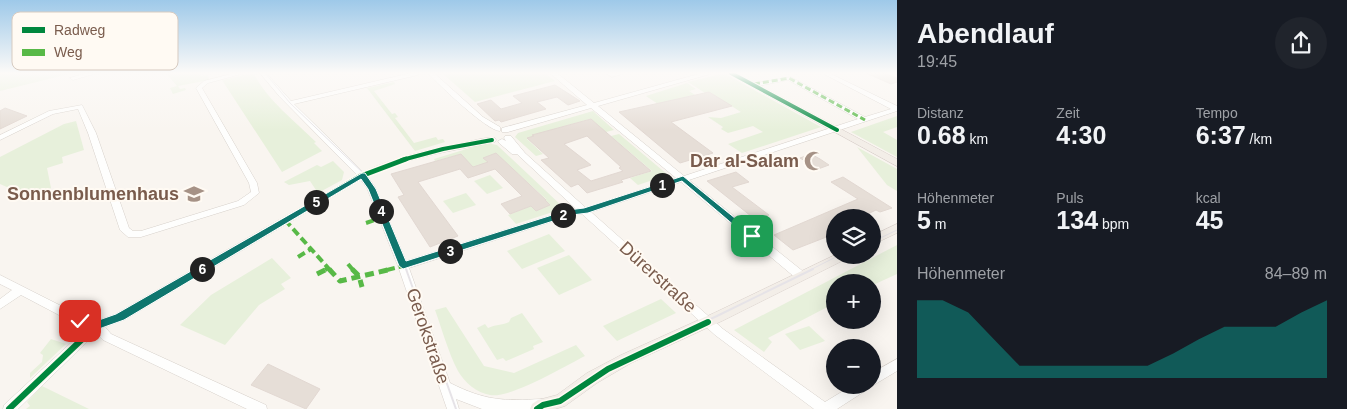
<!DOCTYPE html>
<html lang="de">
<meta charset="utf-8">
<style>
body{margin:0;font-family:Helvetica,sans-serif;background:#20242c;color:#f1f3f6;height:100vh;display:flex;flex-direction:column;font-size:19px;white-space:nowrap}
*{box-sizing:border-box;margin:0}
p{font-size:16px;color:#9ea1a6}
.icon{flex:none;width:28px;height:28px;fill:none;stroke:currentColor;stroke-width:2;stroke-linecap:round;stroke-linejoin:round}
.map{position:relative;flex:1;overflow:hidden}
.details{display:flex;flex-direction:column;background:#171b24;width:450px}
.details>*{flex:none}
.fabs{position:absolute;left:826px;top:209px;display:grid;gap:10px}
.fabs a{display:grid;place-items:center;width:55px;height:55px;border-radius:50%;background:#171b24;box-shadow:0 5px 20px #0002;font-size:25px}
.pin{position:absolute;display:grid;place-items:center;width:42px;height:42px;color:#fff;margin:-21px;border-radius:10px;box-shadow:0 2px 8px #0006}
.km{position:absolute;width:25px;height:25px;margin:-12px;border-radius:50%;background:#222;color:#fff;font-size:14px;line-height:25px;text-align:center}
.round{display:grid;place-items:center;flex:none;width:52px;height:52px;border-radius:26px;background:#20242c}
.summary{display:flex;align-items:center;justify-content:space-between;height:85px;padding:0 20px}
h1{font-size:28px;font-weight:800;line-height:38px}
.figures{display:grid;grid-template-columns:repeat(3,1fr);gap:8px;height:85px;padding:5px 20px}
.figures div{display:grid;align-content:center}
.figures b{font-size:25px;font-weight:800}
.figures small{font-size:14px;font-weight:400}
.figures p{font-size:14px}
.chart{height:140px;padding:10px 20px}
.chart p{display:flex;justify-content:space-between}
.chart svg{width:100%;height:90px;margin-top:5px;fill:#0f766e;opacity:.7}
main{display:flex;flex:1;min-height:0}
.map>svg:first-child{display:block}
.green{fill:#e7f0db}
.building{fill:#e6ded7;stroke:#e2d8d2;fill-rule:evenodd}
.lines{fill:none;stroke-linecap:round;stroke-linejoin:round}
.minor-casing{stroke:#d7d1cb;stroke-width:1}
.major-casing{stroke:#dad1cc;stroke-width:1}
.minor{fill:#fefefd;fill-rule:evenodd}
.major{fill:#f3eee8;fill-rule:evenodd}
.tram-far1{stroke:#e6e3e7;stroke-width:1}
.tram{stroke:#e6e3e7;stroke-width:2}
.quiet-far2{stroke:#58b947;stroke-width:3;stroke-dasharray:6 3;stroke-linecap:butt}
.quiet-far1{stroke:#58b947;stroke-width:4;stroke-dasharray:8 4;stroke-linecap:butt}
.quiet{stroke:#58b947;stroke-width:5;stroke-dasharray:9 5;stroke-linecap:butt}
.cycleway-far2-casing{stroke:#fffaf3;stroke-width:6}
.cycleway-far1-casing{stroke:#fffaf3;stroke-width:8}
.cycleway-casing{stroke:#fffaf3;stroke-width:9}
.cycleway-far2{stroke:#00873e;stroke-width:4}
.cycleway-far1{stroke:#00873e;stroke-width:5}
.cycleway{stroke:#00873e;stroke-width:6}
.route{fill:#0f766e;stroke:#fff}
.labels{text-anchor:middle;stroke-width:4;stroke-linejoin:round;paint-order:stroke}
.poi-label{font-size:18px;font-weight:bold;fill:#7a5c4d;stroke:#fffaf3;text-anchor:end}
.street-label{font-size:18px;fill:#7a5c4d;stroke:#fffaf3}
.key{fill:#fffaf3;stroke:#d7cbc1;stroke-width:1}
.key-label{font-size:14px;fill:#7a5c4d}
</style>
<main>
<div class="map">
<svg width="897" height="409" viewBox="0 0 897 409">
<rect width="100%" height="100%" fill="#f9f5f0"/>
<!-- green -->
<g class="green">
<path d="M0,73H73L0,91Z"/>
<path d="M166,73H200L201,76L208,75L209,80L178,86L180,89L185,88L186,90L173,94L170,88L177,86Z"/>
<path d="M442,73H545L555,81L475,102Z"/>
<path d="M248,74H254C267,100 297,123 316,142L314,143L322,151L282,172L222,80Z"/>
<path d="M721,74L729,76L821,127L742,153L728,144L763,132L753,126L728,133L721,129L723,127L708,117L721,118L741,112L709,92L705,93L688,82Z"/>
<path d="M394,82L395,84L374,91L392,114L395,113L398,117L395,118L414,143L436,137L438,140L443,139L445,142L415,151L367,88Z"/>
<path d="M687,83L696,89L689,91L695,95L658,104L646,96Z"/>
<path d="M593,111L614,130L606,132L590,119L533,135L534,136L527,139L543,154L536,156L515,137L518,133Z"/>
<path d="M897,116V127L883,132L897,140V157L851,132Z"/>
<path d="M76,121L84,150L62,157L63,163L47,168L51,188L34,199L0,184V157L64,124Z"/>
<path d="M619,134L668,175L638,185L630,178L652,171L611,136Z"/>
<path d="M486,143L497,145L563,207L562,209L516,224L508,215L531,206L536,211L550,205L545,200L546,199L496,154L484,158L488,162L472,168L461,154L435,161L434,159Z"/>
<path d="M857,147L897,169V191L887,185Z"/>
<path d="M333,161L344,172L342,180L318,193L310,181L289,185L284,182L317,165L321,167Z"/>
<path d="M490,175L503,188L487,194L474,181Z"/>
<path d="M466,193L476,205L453,213L443,201Z"/>
<path d="M549,234L565,251L522,269L507,251Z"/>
<path d="M897,245V274L873,285L872,282H835V303L768,338L772,342L764,352L734,330Z"/>
<path d="M569,255L592,280L559,295L537,268Z"/>
<path d="M272,258L291,278L281,284L285,289L259,305L225,345L180,325L211,295Z"/>
<path d="M661,299L676,313L617,341L603,326Z"/>
<path d="M446,307L484,366L514,373L576,345L585,356C565,366 510,399 490,395C477,393 464,382 458,371C448,352 442,329 435,310Z"/>
<path d="M522,313L543,342L533,346L534,349L506,361L503,358L497,360L477,328L485,324L488,328C497,324 503,325 509,322L511,318Z"/>
<path d="M809,326L825,341L800,350L785,334Z"/>
<path d="M51,339L66,344L30,378V373L42,362L43,355L40,353Z"/>
<path d="M42,386L89,409H26L30,406L27,402Z"/>
</g>
<!-- building -->
<g class="building">
<path d="M866,73H884L897,78V82L891,84Z"/>
<path d="M555,85L580,101L568,105L557,97L537,102L546,109L501,122L499,120L495,121L477,104L491,100L501,109L522,103L513,96Z"/>
<path d="M709,92L732,106L671,122L713,153L680,163L619,112Z"/>
<path d="M5,108L27,116L0,129V111Z"/>
<path d="M591,119L607,133L651,171L621,180L623,182L587,193L578,184L571,187L541,160L549,158L527,138L534,136L532,135ZM587,136L621,167L619,168L623,171L591,181L577,170L591,165L564,144Z"/>
<path d="M496,153L546,200H545L550,205L536,211L531,206L510,214L501,204L522,196L495,169L468,178L460,169L418,182L458,236L430,247L398,197L404,195L391,174L461,154L473,167L488,162L483,158Z"/>
<path d="M811,154L820,159L829,165L818,169L800,158Z"/>
<path d="M736,172L749,182L732,187L769,215L756,220L707,181Z"/>
<path d="M843,177L892,208L880,212L876,210L859,218H835V229L826,233L829,236L793,250L774,235L858,199L831,182Z"/>
<path d="M268,364L320,389L306,409L251,385Z"/>
</g>
<g class="lines">
<defs>
<g id="minor">
<path d="M87,73H97L73,80L70,78Z"/>
<path d="M235,73H245L208,83L202,88L257,183L259,193L244,205L141,237H128L120,230L88,133L78,109L53,114L0,140V135L49,111L82,105L96,133L129,228L133,231H141L238,201L251,192L249,183L196,88L204,81Z"/>
<path d="M260,73H266L291,101L411,73H421L418,75L294,104L363,172C396,157 432,149 468,142C476,140 486,137 495,138L496,140L495,142C451,151 408,157 367,176L375,187L406,261L568,210L576,209L517,154H512L499,143L498,141L502,139L506,141L504,138L505,136H511L525,153L586,208L676,178L591,108L508,132H502V128L587,105L550,73H557L594,103L702,73H711L710,74L598,106L684,176L858,119L788,80L753,87L751,86V84L791,77L865,117L891,109L822,73H829L897,106V111L689,180L805,273L806,276L805,279L801,280L797,279L681,182L591,212L723,329L825,402L853,385H870L868,389L837,409H814L715,335L582,214L572,215L409,268L450,383C486,401 503,401 542,399L546,401L548,405L547,409H482L456,399L459,409H447L398,266L367,188L361,180L124,320L105,327L111,334L266,405L267,409H247L103,340L96,333L18,409H3L4,405L87,328L76,324L21,295L0,309V299L12,290L0,284V275L83,317L96,321L116,314L357,175L280,97Z"/>
<path d="M428,73H434L483,117L500,127V131C487,131 438,84 428,73Z"/>
<path d="M606,73H625L612,77Z"/>
<path d="M897,359V371L872,386L870,385H872V373Z"/>
</g>
<g id="major">
<path d="M727,73H736L897,159V166Z"/>
<path d="M897,224V233L872,245V236Z"/>
<path d="M835,255H850L848,258L722,321L631,363L597,383L565,406L555,409H530L532,404L538,400L557,395L587,373L621,355L714,313Z"/>
</g>
</defs>
<!-- minor casing -->
<use href="#minor" class="minor-casing"/>
<!-- major casing -->
<use href="#major" class="major-casing"/>
<!-- minor -->
<use href="#minor" class="minor"/>
<!-- major -->
<use href="#major" class="major"/>
<!-- tram-far1 -->
<g class="tram-far1">
<path d="M265,73L290,103L364,174L373,188L407,270"/>
<path d="M872,242L897,230"/>
<path d="M810,270L840,255"/>
</g>
<!-- tram -->
<g class="tram">
<path d="M406,269L456,409"/>
<path d="M544,409L591,376L612,364L717,316L813,269"/>
</g>
<!-- quiet-far2 -->
<path class="quiet-far2" d="M754,84L789,78L865,120"/>
<!-- quiet-far1 -->
<g class="quiet-far1">
<path d="M285,220L330,270"/>
<path d="M366,223L375,220"/>
<path d="M298,257L311,249"/>
<path d="M348,264L353,270"/>
<path d="M325,270L328,268"/>
<path d="M387,270L403,266"/>
</g>
<!-- quiet -->
<g class="quiet">
<path d="M329,269L340,281L392,269"/>
<path d="M352,269L359,276L362,287"/>
<path d="M317,274L327,269"/>
</g>
<defs>
<g id="cycleway-far2">
<path d="M731,73L837,130"/>
<path d="M402,160L443,149L492,140"/>
</g>
<path id="cycleway-far1" d="M201,270L361,176L406,159"/>
<g id="cycleway">
<path d="M9,409L96,326L120,317L203,269"/>
<path d="M537,409L543,405L560,401L608,369L708,322"/>
</g>
</defs>
<!-- cycleway-far2 casing -->
<use href="#cycleway-far2" class="cycleway-far2-casing"/>
<!-- cycleway-far1 casing -->
<use href="#cycleway-far1" class="cycleway-far1-casing"/>
<!-- cycleway casing -->
<use href="#cycleway" class="cycleway-casing"/>
<!-- cycleway-far2 -->
<use href="#cycleway-far2" class="cycleway-far2"/>
<!-- cycleway-far1 -->
<use href="#cycleway-far1" class="cycleway-far1"/>
<!-- cycleway -->
<use href="#cycleway" class="cycleway"/>
</g>
<!-- sky -->
<linearGradient id="sky" x2="0" y2="1"><stop stop-color="#9ec9e9"/><stop offset="0.56" stop-color="#fcfaf8"/><stop offset="1" stop-color="#fcfaf8" stop-opacity="0"/></linearGradient>
<rect width="897" height="130" fill="url(#sky)"/>
<!-- route -->
<path class="route" d="M362,173H365L376,189L406,261L568,210L584,208L683,176L757,236L755,238H749L682,181L588,213L572,215L403,269L399,266L368,189L361,179L124,320L96,330L76,324V318L80,317L96,321L116,314Z"/>
<!-- icons -->
<defs>
<symbol id="mosque-bare" viewBox="-9 -9 18 18"><path d="M3.5-4.9A6 6 0 1 0 3.5 4.9A5 5 0 1 1 3.5-4.9Z" fill="#a69286" stroke="#fffaf3" stroke-width="2.5" paint-order="stroke"/></symbol>
<symbol id="school-bare" viewBox="-9 -9 18 18"><path d="M0-5L7-2L0 1L-7-2ZM-4 1L0 2.5L4 1V4Q0 6-4 4Z" fill="#a69286" stroke="#fffaf3" stroke-width="2.5" paint-order="stroke"/></symbol>
</defs>
<g fill-rule="evenodd">
<use href="#mosque-bare" x="800" y="147" width="28" height="28"/>
<use href="#school-bare" x="180" y="180" width="28" height="28"/>
</g>
<g class="labels">
<!-- poi labels -->
<g class="poi-label">
<text x="799" y="167">Dar al-Salam</text>
<text x="179" y="200">Sonnenblumenhaus</text>
</g>
<!-- street labels -->
<g class="street-label">
<text transform="translate(658 277) rotate(42)" y="6">Dürerstraße</text>
<text transform="translate(428 336) rotate(71)" y="6">Gerokstraße</text>
</g>
</g>
<!-- legend -->
<rect x="12" y="12" width="166" height="58" rx="8" class="key"/>
<rect x="22" y="27" width="23" height="6" fill="#00873e"/>
<rect x="22" y="49" width="23" height="7" fill="#58b947"/>
<g class="key-label">
<text x="54" y="35">Radweg</text>
<text x="54" y="57">Weg</text>
</g>
</svg>
<div class="fabs">
<a><svg class="icon" aria-label="layers" viewBox="0 0 24 24"><path d="M12 4l9 5-9 5-9-5zM3 14l9 5 9-5"/></svg></a>
<a>+</a>
<a>−</a>
</div>
<div class="pin" style="left:752px;top:236px;background:#1e9e55"><svg class="icon" aria-label="arrive" viewBox="0 0 24 24"><path d="M6 21V4h12l-3 4 3 4H6"/></svg></div>
<div class="pin" style="left:80px;top:321px;background:#d93025"><svg class="icon" aria-label="check" viewBox="0 0 24 24"><path d="M5 12l5 5 9-10"/></svg></div>
<b class="km" style="left:662px;top:185px">1</b>
<b class="km" style="left:563px;top:215px">2</b>
<b class="km" style="left:450px;top:251px">3</b>
<b class="km" style="left:381px;top:211px">4</b>
<b class="km" style="left:316px;top:202px">5</b>
<b class="km" style="left:202px;top:269px">6</b>
</div>
<section class="details">
<div class="summary"><div><h1>Abendlauf</h1><p>19:45</p></div><a class="round"><svg class="icon" aria-label="share" viewBox="0 0 24 24"><path d="M12 15V3M7 8l5-5 5 5M5 13v7h14v-7"/></svg></a></div>
<div class="figures">
<div><p>Distanz</p><b>0.68<small> km</small></b></div>
<div><p>Zeit</p><b>4:30</b></div>
<div><p>Tempo</p><b>6:37<small> /km</small></b></div>
</div>
<div class="figures">
<div><p>Höhenmeter</p><b>5<small> m</small></b></div>
<div><p>Puls</p><b>134<small> bpm</small></b></div>
<div><p>kcal</p><b>45</b></div>
</div>
<div class="chart"><p><span>Höhenmeter</span>84–89 m</p>
<svg viewBox="0 0 160 44" preserveAspectRatio="none"><path d="M0 44V6L10 6L20 12L30 25L40 38L50 38L60 38L70 38L80 38L90 38L100 32L110 25L120 19L130 19L140 19L150 12L160 6V44z"/></svg>
</div>
</section>
</main>
